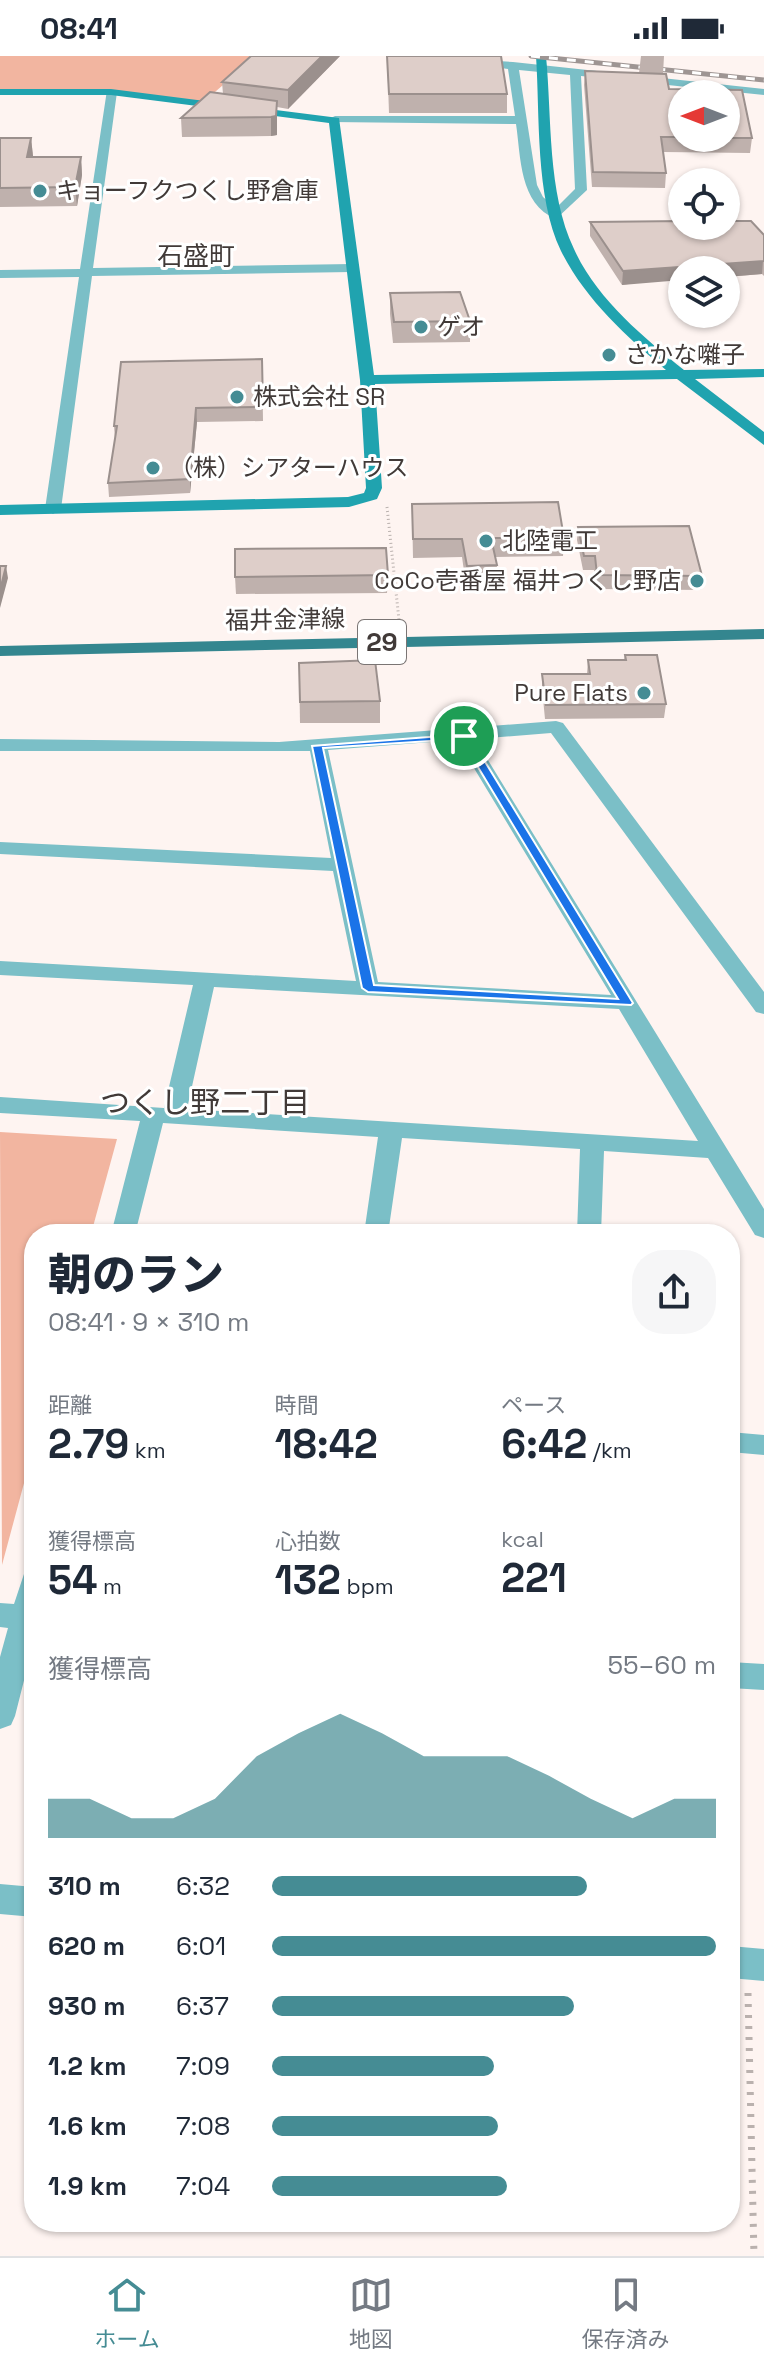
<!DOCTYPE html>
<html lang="ja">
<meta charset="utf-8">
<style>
body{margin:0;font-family:"Space Grotesk","Noto Sans JP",sans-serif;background:#f6f6f7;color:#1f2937;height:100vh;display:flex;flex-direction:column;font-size:30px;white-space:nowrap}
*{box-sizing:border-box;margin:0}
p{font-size:26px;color:#747a83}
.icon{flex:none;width:44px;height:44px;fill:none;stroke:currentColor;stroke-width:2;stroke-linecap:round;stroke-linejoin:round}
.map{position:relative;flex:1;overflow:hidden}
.drawer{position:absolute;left:24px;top:1168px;width:716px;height:1008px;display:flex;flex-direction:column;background:#fff;border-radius:32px;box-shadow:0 2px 6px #0004}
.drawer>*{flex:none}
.needle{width:52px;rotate:270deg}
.buttons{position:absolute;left:668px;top:24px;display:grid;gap:16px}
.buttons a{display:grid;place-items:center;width:72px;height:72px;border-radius:50%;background:#fff;box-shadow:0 2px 6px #0004;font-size:40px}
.pin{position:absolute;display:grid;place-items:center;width:68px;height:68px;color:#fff;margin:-34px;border:4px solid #fff;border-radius:50%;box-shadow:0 2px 8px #0007}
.round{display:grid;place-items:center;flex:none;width:84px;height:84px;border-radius:32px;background:#f6f6f7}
.head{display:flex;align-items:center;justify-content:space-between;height:136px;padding:0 24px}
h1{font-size:44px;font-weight:800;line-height:60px}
.metrics{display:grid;grid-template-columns:repeat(3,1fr);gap:12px;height:136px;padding:8px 24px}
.metrics div{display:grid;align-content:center}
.metrics b{font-size:40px;font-weight:800}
.metrics small{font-size:22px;font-weight:400}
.metrics p{font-size:22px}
.chart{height:224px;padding:16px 24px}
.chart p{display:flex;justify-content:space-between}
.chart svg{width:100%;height:144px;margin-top:8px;fill:#458c94;opacity:.7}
ul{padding:0 24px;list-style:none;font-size:26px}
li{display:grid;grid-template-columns:128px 96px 1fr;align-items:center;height:60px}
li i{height:20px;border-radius:10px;background:#458c94}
.status{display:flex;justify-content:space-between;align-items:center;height:56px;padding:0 40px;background:#fff;direction:ltr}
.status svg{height:22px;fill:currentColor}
.dock{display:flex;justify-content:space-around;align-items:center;height:112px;border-top:2px solid #e0e1e3;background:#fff;font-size:22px;color:#747a83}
.dock a{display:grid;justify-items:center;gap:4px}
.dock .current{color:#458c94}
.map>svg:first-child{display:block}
.green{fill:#f2b5a0}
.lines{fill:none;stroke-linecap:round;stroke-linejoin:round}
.path-far1{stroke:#bab1ae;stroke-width:3;stroke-dasharray:1 3;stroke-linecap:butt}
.path{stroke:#bab1ae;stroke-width:7;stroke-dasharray:3 8;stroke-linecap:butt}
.street{fill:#7bbfc7;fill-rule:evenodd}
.secondary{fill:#20a3af;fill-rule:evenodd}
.primary{fill:#34868f;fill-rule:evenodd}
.rail-casing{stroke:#9e9593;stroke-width:5}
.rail{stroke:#fff;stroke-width:3;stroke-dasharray:9;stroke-linecap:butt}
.wall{fill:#bfb1ad;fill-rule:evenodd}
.shaded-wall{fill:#9b908d}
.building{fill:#decec9;stroke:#9b908d;stroke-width:2}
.route{fill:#1a73e8;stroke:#fff;stroke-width:2;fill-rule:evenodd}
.poi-dot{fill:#458c94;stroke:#fff;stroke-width:3}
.labels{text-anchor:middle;stroke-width:6;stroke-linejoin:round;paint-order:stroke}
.far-poi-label{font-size:24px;fill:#413a38;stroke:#fff;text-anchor:start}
.far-street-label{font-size:24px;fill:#413a38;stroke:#fff}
.far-quarter-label{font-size:26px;fill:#413a38;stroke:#fff}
.shield{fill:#fff;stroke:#7a7574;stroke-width:2}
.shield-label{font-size:26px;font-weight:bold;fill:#413a38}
.neighbourhood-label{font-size:30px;fill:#413a38;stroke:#fff}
</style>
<div class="status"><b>08:41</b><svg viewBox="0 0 49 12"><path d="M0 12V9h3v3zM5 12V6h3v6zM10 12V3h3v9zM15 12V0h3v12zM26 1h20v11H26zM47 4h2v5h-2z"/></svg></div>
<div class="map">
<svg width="764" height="2200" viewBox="0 0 764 2200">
<rect width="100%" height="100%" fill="#fef4f1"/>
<!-- green -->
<g class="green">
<path d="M0,0H251L252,4L201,48L111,36H0Z"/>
<path d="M0,1076L117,1083L91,1178H34V1390L2,1509Z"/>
</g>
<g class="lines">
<!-- path-far1 -->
<path class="path-far1" d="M387,451L399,564"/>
<!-- path -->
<path class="path" d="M748,1937L754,2200"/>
<!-- street -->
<g class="street">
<path d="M415,0L513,6L764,33V39L581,20L587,134L556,163C519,148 521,101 516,68L331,66V62L335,60H515L508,13ZM519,14L570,19L575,133L556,152L543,141L537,129Z"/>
<path d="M107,34L117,36L93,212L352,208L359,212L352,216L92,220L61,453L53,458L45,453L79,221L0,222V214L80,213Z"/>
<path d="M556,665L563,667L764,936V958L756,956L551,677L475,683L764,1153V1182L755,1179L708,1102L604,1095L601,1178H577L580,1093L402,1082L388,1178H364L378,1081L163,1067L135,1178H111L140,1065L0,1057V1041L164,1052L193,929L0,919V905L356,925L333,815L0,798V786L331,802L310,695H0V683L279,686ZM457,684L611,939L378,926L328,694ZM214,931L619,953L698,1085L187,1053Z"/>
<path d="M730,1376L764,1379V1399L730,1396Z"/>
<path d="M34,1514V1585L15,1660L11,1669L0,1673V1601L8,1572L0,1571V1547L14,1548L24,1518Z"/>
<path d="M730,1606L764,1608V1634L730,1632Z"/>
<path d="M0,1828L34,1831V1861L0,1858Z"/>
<path d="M730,1890L764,1893V1925L730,1922Z"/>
</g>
<!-- secondary -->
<path class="secondary" d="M536,0H546C552,62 547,136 574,193C596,242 643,281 684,314L764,313V321L695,323L764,376V389L677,323L375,328L382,432L377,443L349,451L0,459V449L348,441L364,437L366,432L360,324L329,67L111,39H0V33H111L339,62L374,319L666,314C626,280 585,243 561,195C535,141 540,59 536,0Z"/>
<!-- primary -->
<path class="primary" d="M764,573V583L0,600V590Z"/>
<defs>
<path id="rail" d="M531,0L764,24"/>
</defs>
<!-- rail casing -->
<use href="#rail" class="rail-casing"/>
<!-- rail -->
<use href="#rail" class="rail"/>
</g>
<!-- wall -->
<g class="wall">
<path d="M340,0L288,53L277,51V79L271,80L182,81L181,62L223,38L222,26Z"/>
<path d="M387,0L507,38V57H389Z"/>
<path d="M641,0H664L663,18H666L669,33L742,34L752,82L750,97L663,96L666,117L665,132L592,131L584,29L585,15L642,17H639ZM682,38H726V82H682Z"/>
<path d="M0,82H31L33,101H81L82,119L77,150L0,151Z"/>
<path d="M590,166L764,179V220L762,218L726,221V214L622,229L590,180Z"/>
<path d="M390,237L470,265V286L393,287L390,258Z"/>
<path d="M262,303L263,365L197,366L190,437L109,441L108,427L115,383L114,370Z"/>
<path d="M412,448L564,482L563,500L495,501L497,509L496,528L466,529L462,501L413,502Z"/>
<path d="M578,471L702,520L701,534L596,533L594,514H583L577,484Z"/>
<path d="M388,519L387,537L236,538L235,521Z"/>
<path d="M625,599L666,648L664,662L545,663L542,632V618H587L588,604H624Z"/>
<path d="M299,607L380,645V667H300Z"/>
</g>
<!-- shaded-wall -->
<g class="shaded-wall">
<path d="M322,0H340L288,53V34Z"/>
<path d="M277,45V79L271,80V61Z"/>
<path d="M31,82L33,100L29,120L27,101Z"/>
<path d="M81,101L82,119L77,150L75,131Z"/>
<path d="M763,204L762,218L726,221V214H682V224L622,229L623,215Z"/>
<path d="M196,352L197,366L190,437V423Z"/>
<path d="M6,510L8,522L0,552V534Z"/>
</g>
<!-- building -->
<g class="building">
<path d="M251,0H322L288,34L222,26Z"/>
<path d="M387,0H501L507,38H389Z"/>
<path d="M585,15L666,18L669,33L742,34L752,82H726V38H682V81H661L666,117L593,116Z"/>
<path d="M210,36L277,45L276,60L271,61L181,62Z"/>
<path d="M0,82H31L27,101H81L75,131L0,132Z"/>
<path d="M682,165V170H726V165H751L764,179V205L623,215L590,166Z"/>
<path d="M460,236L470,265L394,266L390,237Z"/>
<path d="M262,303L263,351L196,352L190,423L108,427L117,370H114L121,306Z"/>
<path d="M558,446L564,482H491L497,509L467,510L462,483H413L412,448Z"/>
<path d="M689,470L702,520L597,519L595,500H584L578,471Z"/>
<path d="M386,492L388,519L235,521V493Z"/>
<path d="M0,510H6L0,534Z"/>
<path d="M625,599H657L666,648L546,649L542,618H590L588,604H626Z"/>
<path d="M375,604L380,645L300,646L299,607Z"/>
</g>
<!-- route -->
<path class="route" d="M468,678L633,947L631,949L368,936L362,932L312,690ZM461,683L618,943L374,929L323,692Z"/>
<!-- markers -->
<g class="poi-dot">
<circle cx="40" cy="135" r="8"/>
<circle cx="421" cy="271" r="8"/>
<circle cx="609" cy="299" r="8"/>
<circle cx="237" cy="341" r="8"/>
<circle cx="153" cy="412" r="8"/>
<circle cx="486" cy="485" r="8"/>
<circle cx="697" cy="525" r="8"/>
<circle cx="644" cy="637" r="8"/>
</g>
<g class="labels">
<!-- far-poi labels -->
<g class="far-poi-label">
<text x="56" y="143">キョーフクつくし野倉庫</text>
<text x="437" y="279">ゲオ</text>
<text x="625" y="307">さかな囃子</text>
<text x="253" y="349">株式会社 SR</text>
<text x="169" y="420">（株）シアターハウス</text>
<text x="502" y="493">北陸電工</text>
<text x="681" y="533" text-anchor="end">CoCo壱番屋 福井つくし野店</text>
<text x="628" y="645" text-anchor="end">Pure Flats</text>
</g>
<!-- far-street labels -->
<g class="far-street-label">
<text transform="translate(285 564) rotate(-1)" y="8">福井金津線</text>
</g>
<!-- far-quarter labels -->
<g class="far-quarter-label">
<text x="196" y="209">石盛町</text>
</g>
<!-- shield labels -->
<rect class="shield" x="358" y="564" width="48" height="44" rx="6"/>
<g class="shield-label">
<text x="382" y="595">29</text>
</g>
<!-- neighbourhood labels -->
<g class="neighbourhood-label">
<text x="205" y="1057">つくし野二丁目</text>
</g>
</g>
</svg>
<div class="buttons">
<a><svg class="needle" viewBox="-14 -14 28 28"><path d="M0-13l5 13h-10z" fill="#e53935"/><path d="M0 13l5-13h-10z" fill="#747a83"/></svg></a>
<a><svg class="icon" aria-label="locate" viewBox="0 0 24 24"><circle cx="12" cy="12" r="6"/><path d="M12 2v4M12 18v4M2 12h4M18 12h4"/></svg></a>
<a><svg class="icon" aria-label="layers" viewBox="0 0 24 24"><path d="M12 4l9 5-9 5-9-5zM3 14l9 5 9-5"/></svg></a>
</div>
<div class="pin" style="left:464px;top:680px;background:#1e9e55"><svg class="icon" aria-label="arrive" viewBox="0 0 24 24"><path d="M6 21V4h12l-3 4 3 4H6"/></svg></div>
<section class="drawer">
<div class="head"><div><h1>朝のラン</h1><p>08:41 · 9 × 310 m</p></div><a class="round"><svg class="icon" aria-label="share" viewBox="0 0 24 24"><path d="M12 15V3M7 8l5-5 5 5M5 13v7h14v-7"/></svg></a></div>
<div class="metrics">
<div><p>距離</p><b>2.79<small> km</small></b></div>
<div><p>時間</p><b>18:42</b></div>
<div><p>ペース</p><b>6:42<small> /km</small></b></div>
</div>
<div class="metrics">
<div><p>獲得標高</p><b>54<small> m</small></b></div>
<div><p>心拍数</p><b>132<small> bpm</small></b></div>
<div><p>kcal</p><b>221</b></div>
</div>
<div class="chart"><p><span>獲得標高</span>55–60 m</p>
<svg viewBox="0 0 160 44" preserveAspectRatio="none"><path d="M0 44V32L10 32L20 38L30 38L40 32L50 19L60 12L70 6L80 12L90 19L100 19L110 19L120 25L130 32L140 38L150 32L160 32V44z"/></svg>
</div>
<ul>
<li><b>310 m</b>6:32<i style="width:71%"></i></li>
<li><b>620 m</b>6:01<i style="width:100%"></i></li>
<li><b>930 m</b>6:37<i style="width:68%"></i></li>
<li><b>1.2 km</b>7:09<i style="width:50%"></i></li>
<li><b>1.6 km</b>7:08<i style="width:51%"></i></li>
<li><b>1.9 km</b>7:04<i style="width:53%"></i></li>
</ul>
</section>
</div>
<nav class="dock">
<a class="current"><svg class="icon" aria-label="home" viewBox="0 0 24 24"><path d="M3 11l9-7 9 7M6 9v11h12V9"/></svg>ホーム</a>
<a><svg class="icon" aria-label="map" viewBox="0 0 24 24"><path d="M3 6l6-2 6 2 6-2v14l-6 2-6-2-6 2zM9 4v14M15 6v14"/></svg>地図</a>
<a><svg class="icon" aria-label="saved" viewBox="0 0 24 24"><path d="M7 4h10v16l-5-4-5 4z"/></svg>保存済み</a>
</nav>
